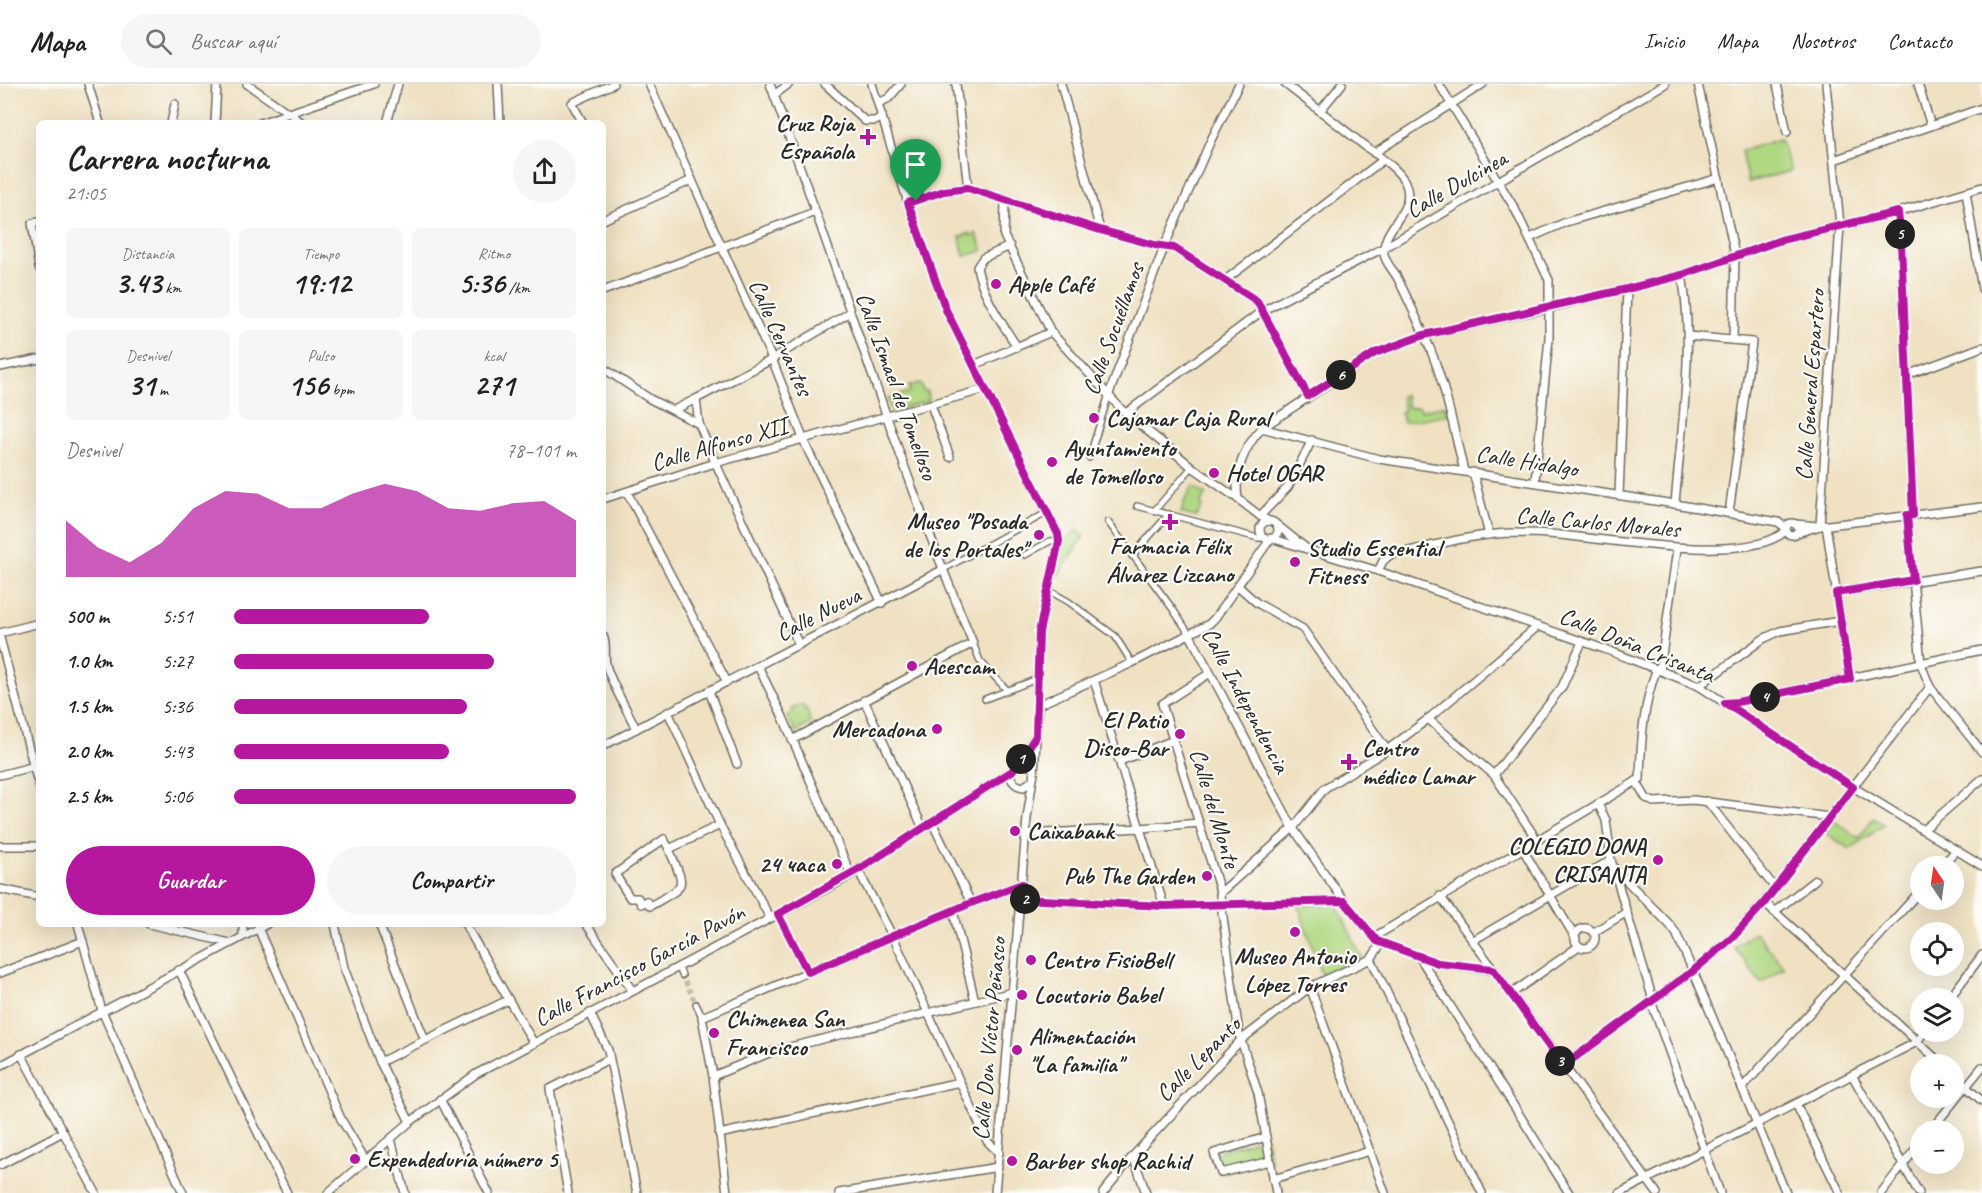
<!DOCTYPE html>
<html lang="es">
<meta charset="utf-8">
<style>
body{margin:0;font-family:Caveat,sans-serif;background:#f6f6f6;color:#222;height:100vh;display:flex;flex-direction:column;font-size:22px;white-space:nowrap}
*{box-sizing:border-box;margin:0}
p{font-size:20px;color:#767676}
.icon{flex:none;width:33px;height:33px;fill:none;stroke:currentColor;stroke-width:2;stroke-linecap:round;stroke-linejoin:round}
.map{position:relative;flex:1;overflow:hidden}
.drawer{position:absolute;left:36px;top:36px;width:570px;height:807px;display:flex;flex-direction:column;background:#fff;border-radius:9px;box-shadow:0 6px 24px #0002}
.drawer>*{flex:none}
.needle{width:39px;rotate:347deg}
.controls{position:absolute;left:1910px;top:772px;display:grid;gap:12px}
.controls a{display:grid;place-items:center;width:54px;height:54px;border-radius:50%;background:#fff;box-shadow:0 6px 24px #0002;font-size:30px}
.pin{position:absolute;display:grid;place-items:center;width:51px;height:51px;color:#fff;margin:-62px -26px;border-radius:50% 50% 50% 0;rotate:-45deg;box-shadow:0 0 6px #0007}
.pin .icon{rotate:45deg}
.km{position:absolute;width:30px;height:30px;margin:-15px;border-radius:50%;background:#222;color:#fff;font-size:16px;line-height:30px;text-align:center}
.round{display:grid;place-items:center;flex:none;width:63px;height:63px;border-radius:32px;background:#f6f6f6}
.overview{display:flex;align-items:center;justify-content:space-between;height:102px;padding:0 30px}
h1{font-size:33px;font-weight:600;line-height:45px}
.stats{display:grid;grid-template-columns:repeat(3,1fr);gap:9px;height:102px;padding:6px 30px}
.stats div{display:grid;align-content:center;border-radius:9px;background:#f6f6f6;text-align:center}
.stats b{font-size:30px;font-weight:600}
.stats small{font-size:16px;font-weight:400}
.stats p{font-size:16px}
.chart{height:168px;padding:12px 30px}
.chart p{display:flex;justify-content:space-between}
.chart svg{width:100%;height:108px;margin-top:6px;fill:#b5179e;opacity:.7}
.primary-button{display:flex;gap:12px;margin-top:auto;padding:12px 30px}
.primary-button a{flex:1;height:69px;border-radius:36px;background:#b5179e;color:#fff;font-size:24px;font-weight:600;line-height:69px;text-align:center}
.primary-button a+a{background:#f6f6f6;color:#222}
ul{padding:0 30px;list-style:none;font-size:20px}
li{display:grid;grid-template-columns:96px 72px 1fr;align-items:center;height:45px}
li i{height:15px;border-radius:8px;background:#b5179e}
header{display:flex;align-items:center;gap:36px;box-sizing:border-box;height:84px;padding:0 30px;background:#fff;border-bottom:2px solid #e0e0e0}
header strong{font-size:28px}
nav{display:flex;gap:33px;margin-inline-start:auto;font-size:21px}
.search{width:420px;height:54px;background:#f6f6f6;display:flex;align-items:center;gap:15px;box-sizing:border-box;padding:0 21px;border-radius:33px;color:#767676;font-size:22px}
.map>svg:first-child{display:block}
.green{fill:#b0d883;stroke:#6e8257;stroke-width:1.5}
.lines{fill:none;stroke-linecap:round;stroke-linejoin:round}
.pedestrian-tunnel{stroke:#c8bda4;stroke-width:5;stroke-dasharray:5 2.5;stroke-linecap:butt}
.pedestrian-casing{stroke:#706b60;stroke-width:8}
.minor-casing{stroke:#706b60;stroke-width:10}
.pedestrian{stroke:#fff;stroke-width:5}
.minor{stroke:#fff;stroke-width:7}
.route-casing{stroke:#fff;stroke-width:12}
.route{stroke:#b5179e;stroke-width:8}
.poi-dot{fill:#b5179e;stroke:#fdfcf7;stroke-width:2}
.labels{text-anchor:middle;stroke-width:4.5;stroke-linejoin:round;paint-order:stroke}
.poi-label{font-size:24px;font-weight:bold;fill:#2b2b2b;stroke:#fdfcf7;text-anchor:start}
.street-label{font-size:24px;fill:#2b2b2b;stroke:#fdfcf7}
</style>
<header>
<strong>Mapa</strong>
<div class="search"><svg class="icon" aria-label="search" viewBox="0 0 24 24"><circle cx="10" cy="10" r="6"/><path d="M15 15l6 6"/></svg>Buscar aquí</div>
<nav><a>Inicio</a><a>Mapa</a><a>Nosotros</a><a>Contacto</a></nav>
</header>
<div class="map">
<svg width="1982" height="1109" viewBox="0 0 1982 1109">
<rect width="100%" height="100%" fill="#fdfcf7"/>
<filter id="ink" filterUnits="userSpaceOnUse"><feTurbulence type="fractalNoise" baseFrequency=".0167" numOctaves="2"/><feDisplacementMap in="SourceGraphic" scale="12" xChannelSelector="R" yChannelSelector="G"/><feConvolveMatrix kernelMatrix="1 2 1 2 8 2 1 2 1" color-interpolation-filters="sRGB"/></filter>
<filter id="wash" filterUnits="userSpaceOnUse"><feTurbulence type="fractalNoise" baseFrequency=".008" numOctaves="4" result="noise"/><feDisplacementMap in="SourceGraphic" scale="24" xChannelSelector="R" yChannelSelector="G"/><feGaussianBlur stdDeviation="1.35" result="paint"/><feColorMatrix in="noise" values="0 0 0 0 0 0 0 0 0 0 0 0 0 0 0 0 0 1.4 0 .05"/><feComposite in="paint" operator="in"/></filter>
<g filter="url(#wash)">
<rect width="100%" height="100%" fill="#efe1c2"/>
<!-- green -->
<g class="green">
<path d="M1780,55L1791,87L1748,98L1741,67Z"/>
<path d="M970,149L971,152L976,149L983,167L964,172L960,153Z"/>
<path d="M920,299L923,307H927L929,317L891,327L887,314L910,308L909,302Z"/>
<path d="M1405,311L1408,324L1419,323L1420,327L1445,321L1448,331L1404,338L1400,328L1404,326L1401,312Z"/>
<path d="M1193,402L1206,411L1200,420L1202,422L1196,433L1181,429L1185,416Z"/>
<path d="M1078,446L1084,452L1056,495L1063,459Z"/>
<path d="M802,620L804,625L806,624L811,639L796,648L787,633L793,630L792,625Z"/>
<path d="M1874,733L1884,741L1850,765L1825,749L1834,737L1859,754Z"/>
<path d="M1298,821L1337,822L1362,874L1322,891Z"/>
<path d="M1755,848L1784,883L1761,899L1734,863Z"/>
<path d="M1266,1053L1270,1077L1221,1089L1214,1069Z"/>
</g>
</g>
<g filter="url(#ink)">
<g class="lines">
<!-- pedestrian-tunnel -->
<path class="pedestrian-tunnel" d="M682,891L696,920"/>
<defs>
<g id="pedestrian">
<path d="M1089,374L1109,310"/>
<path d="M1137,422L1258,454H1265"/>
<path d="M1155,426L1192,383"/>
<path d="M1108,438L1172,524L1190,551"/>
<path d="M1025,471L1050,457H1059"/>
<path d="M1132,472L1169,430"/>
<path d="M942,486L1048,428"/>
<path d="M1048,506L1069,518L1115,552L1132,579"/>
<path d="M973,559L980,577L1007,606"/>
<path d="M985,615L1037,595"/>
<path d="M678,882L682,891"/>
<path d="M696,920L702,933"/>
</g>
<g id="minor">
<path d="M88,0L100,39"/>
<path d="M247,0L303,39"/>
<path d="M498,0L500,39"/>
<path d="M649,0L772,275L806,362L882,519"/>
<path d="M770,0C839,186 896,376 973,559L792,656"/>
<path d="M825,0L865,37H875L882,32"/>
<path d="M872,0L908,119L946,226L1058,450L1059,457L1039,548L1037,604L1038,621L1034,690"/>
<path d="M956,0L968,104"/>
<path d="M1061,0L1100,146"/>
<path d="M1285,0C1310,19 1336,39 1361,59C1375,70 1396,82 1405,98C1418,126 1382,142 1384,169C1384,177 1393,186 1397,193C1407,213 1417,235 1426,255C1445,297 1453,343 1464,387"/>
<path d="M1439,0L1515,125L1549,196V254L1535,397"/>
<path d="M1698,0L1735,171L1733,256"/>
<path d="M1777,0L1787,48"/>
<path d="M1826,0L1840,141L1820,442L1982,423"/>
<path d="M1918,0L1931,42"/>
<path d="M774,11L789,0"/>
<path d="M879,19L889,14L901,0"/>
<path d="M1320,27L1342,0"/>
<path d="M171,39L175,20"/>
<path d="M215,39L217,0"/>
<path d="M260,39L374,0"/>
<path d="M387,39L398,0"/>
<path d="M583,39L572,19L613,0"/>
<path d="M1374,69L1483,0"/>
<path d="M1834,76L1982,24"/>
<path d="M1966,108L1982,205"/>
<path d="M1005,118L1004,152L1051,248L1122,326L1192,383L1238,415L1260,432L1269,437"/>
<path d="M908,119L944,107L968,104L1100,146L1156,161L1174,164L1257,217L1308,312"/>
<path d="M1898,128L1901,159L1913,431"/>
<path d="M603,136L692,96"/>
<path d="M39,138L32,139L39,184"/>
<path d="M1530,154L1566,138L1719,94"/>
<path d="M1010,162L983,174L977,183C982,211 1002,239 1017,263"/>
<path d="M1224,197L1383,76"/>
<path d="M603,207L815,128"/>
<path d="M1688,252L1752,258L1729,429"/>
<path d="M974,281L1051,248"/>
<path d="M0,283L39,275"/>
<path d="M603,284L650,315L699,340"/>
<path d="M1907,291L1982,263"/>
<path d="M1109,310L1165,161L1211,56L1239,0"/>
<path d="M931,321L950,373"/>
<path d="M674,326L696,315"/>
<path d="M1126,329L1262,227L1385,163L1665,0"/>
<path d="M1262,344L1379,375L1675,420L1778,438L1786,444"/>
<path d="M1473,388L1489,451"/>
<path d="M627,408L727,598"/>
<path d="M1619,411L1627,205"/>
<path d="M603,415L715,379L986,305"/>
<path d="M1238,415C1234,388 1244,363 1262,344L1375,269L1424,251L1549,224L1682,191L1781,156L1898,128L1982,103"/>
<path d="M1675,420C1681,345 1695,264 1682,191"/>
<path d="M1907,431L1921,580L1930,603L1982,668"/>
<path d="M1260,432L1288,403L1312,356"/>
<circle cx="1269" cy="446" r="9"/>
<circle cx="1792" cy="445" r="6"/>
<path d="M1795,440L1818,442"/>
<path d="M1277,441L1307,465"/>
<path d="M1826,441L1850,595"/>
<path d="M1794,450L1820,442"/>
<path d="M1378,487L1383,477L1390,471C1430,463 1471,450 1512,449C1524,449 1536,449 1548,450C1599,453 1751,483 1786,446"/>
<path d="M1238,502L1257,519L1303,545L1387,666"/>
<path d="M1836,509L1982,487"/>
<path d="M0,549L39,539"/>
<path d="M603,552C608,562 603,573 607,584C614,605 627,625 636,645"/>
<path d="M0,554L39,703"/>
<path d="M799,561L712,371L699,340L696,315L767,278L849,229"/>
<path d="M758,582L782,631L851,791"/>
<path d="M1660,586L1677,465"/>
<path d="M1210,589L1162,620L1219,804L1239,950L1258,1009L1276,1109"/>
<path d="M1094,596L1164,822"/>
<path d="M1699,602L1763,555L1780,547L1840,537"/>
<path d="M709,607L737,680"/>
<path d="M864,616L923,744"/>
<path d="M1726,619L1737,618L1982,566"/>
<path d="M1038,621L1132,579L1209,540L1215,534L1271,454L1378,487L1610,567L1699,602L1853,703L1982,782"/>
<path d="M668,628L720,741L770,834"/>
<path d="M1428,635L1494,691L1537,756"/>
<path d="M603,662L942,486"/>
<path d="M1120,677L1174,656"/>
<path d="M1017,681L1034,654"/>
<path d="M0,691L39,681"/>
<path d="M1494,691L1562,603L1582,558"/>
<path d="M1636,697L1646,714L1653,718L1693,716L1830,733"/>
<path d="M1707,717L1775,804"/>
<path d="M1598,720L1606,736L1611,776L1653,916"/>
<path d="M932,738L971,819"/>
<path d="M1923,746L1982,695"/>
<path d="M1026,750L1141,744L1199,739"/>
<path d="M0,762H39"/>
<path d="M1522,764L1576,855"/>
<path d="M669,765C686,806 688,800 650,822L646,817L641,820L638,814H630L615,790L664,755L669,765L720,741"/>
<path d="M1613,783L1669,840L1676,849L1693,887L1786,1109"/>
<path d="M1941,783L1956,766"/>
<path d="M858,786L895,857L987,1057L999,1069"/>
<path d="M0,805L39,813"/>
<path d="M1220,809L1293,744L1325,704L1387,666L1428,635L1537,543"/>
<path d="M1440,812L1657,1109"/>
<path d="M1021,815L1164,822L1344,817"/>
<path d="M1764,818L1943,981"/>
<path d="M953,827L975,917"/>
<path d="M1774,828L1815,796"/>
<path d="M778,830L808,888"/>
<path d="M78,840L102,927L183,1109"/>
<path d="M149,840L230,859"/>
<path d="M335,840L344,884L380,978L410,1038"/>
<path d="M379,840L425,956"/>
<path d="M465,840L533,958"/>
<path d="M586,840L632,906"/>
<path d="M258,844L341,1035L366,1077"/>
<circle cx="1585" cy="854" r="10"/>
<path d="M1594,848L1627,828"/>
<path d="M243,852V840"/>
<path d="M1374,853L1640,695C1641,656 1643,621 1657,584"/>
<path d="M1377,857L1438,879L1493,886"/>
<path d="M1472,857L1611,776"/>
<path d="M1420,874L1569,1109"/>
<path d="M1371,875L1482,1109"/>
<path d="M179,886L287,1109"/>
<path d="M0,889L83,857"/>
<path d="M1310,903L1385,1109"/>
<path d="M1511,910L1579,862"/>
<path d="M1949,915L1982,871"/>
<path d="M1651,917L1720,1109"/>
<path d="M590,929L608,966L637,1109"/>
<path d="M21,970L96,1109"/>
<path d="M380,978L508,916"/>
<path d="M0,982L267,840"/>
<path d="M1563,982L1693,887L1732,854L1764,818L1930,603"/>
<path d="M1852,991L1919,1109"/>
<path d="M1953,991L1982,1017"/>
<path d="M713,992L774,967L1013,908"/>
<path d="M1742,1004L1920,807"/>
<path d="M440,1015L489,1109"/>
<path d="M1796,1020L1840,1109"/>
<path d="M1930,1047L1982,983"/>
<path d="M719,1050L960,998"/>
<path d="M1266,1053L1214,1069L1221,1089L1270,1077"/>
<path d="M391,1055L405,1109"/>
<path d="M1133,1072L1146,1109"/>
<path d="M0,1081L63,1048"/>
<path d="M1273,1095L1370,1067"/>
<path d="M328,1109L410,1038L476,990L841,797L1012,687"/>
<path d="M568,1109L550,1005L609,975"/>
<path d="M727,1109L713,992L702,933L971,819L1022,800"/>
<path d="M839,1109L998,1083"/>
<path d="M995,1109L1027,734L1033,694L1034,686L1031,683C1012,671 1001,699 1023,703L1032,697"/>
<path d="M1103,1109L1133,1072L1241,956L1310,903L1371,875L1379,863L1377,857L1344,817L1293,744L1190,551"/>
<path d="M1620,1109L1917,958L1924,948"/>
<path d="M1881,1109L1920,1059"/>
</g>
</defs>
<!-- pedestrian casing -->
<use href="#pedestrian" class="pedestrian-casing"/>
<!-- minor casing -->
<use href="#minor" class="minor-casing"/>
<!-- pedestrian -->
<use href="#pedestrian" class="pedestrian"/>
<!-- minor -->
<use href="#minor" class="minor"/>
</g>
</g>
<g class="lines" filter="url(#ink)">
<defs>
<path id="route" d="M968,104L1100,146L1155,161L1174,164L1257,217L1308,312L1375,269L1424,251L1627,205L1682,191L1781,156L1898,128L1901,159L1913,431H1907L1913,496L1836,509L1850,595L1737,618L1725,619L1853,703L1764,819L1732,854L1693,887L1563,982L1493,885L1438,879L1377,857L1344,817L1164,822L1021,815L1022,800L971,819L808,888L778,830L861,784L1012,687L1017,681L1036,652L1039,548L1059,457L1058,450L946,226L908,119L944,107Z"/>
</defs>
<!-- route casing -->
<use href="#route" class="route-casing"/>
<!-- route -->
<use href="#route" class="route"/>
</g>
<!-- markers -->
<g class="poi-dot">
<path d="M865 44h6v6h6v6h-6v6h-6v-6h-6v-6h6z"/>
<circle cx="996" cy="200" r="6"/>
<circle cx="1094" cy="334" r="6"/>
<circle cx="1052" cy="378" r="6"/>
<circle cx="1214" cy="389" r="6"/>
<path d="M1167 429h6v6h6v6h-6v6h-6v-6h-6v-6h6z"/>
<circle cx="1039" cy="451" r="6"/>
<circle cx="1295" cy="478" r="6"/>
<circle cx="912" cy="582" r="6"/>
<circle cx="937" cy="645" r="6"/>
<circle cx="1180" cy="650" r="6"/>
<path d="M1346 669h6v6h6v6h-6v6h-6v-6h-6v-6h6z"/>
<circle cx="1015" cy="747" r="6"/>
<circle cx="1658" cy="776" r="6"/>
<circle cx="837" cy="780" r="6"/>
<circle cx="1207" cy="792" r="6"/>
<circle cx="1295" cy="848" r="6"/>
<circle cx="1031" cy="876" r="6"/>
<circle cx="1022" cy="911" r="6"/>
<circle cx="714" cy="949" r="6"/>
<circle cx="1017" cy="966" r="6"/>
<circle cx="355" cy="1075" r="6"/>
<circle cx="1012" cy="1077" r="6"/>
</g>
<g class="labels">
<!-- poi labels -->
<g class="poi-label">
<text x="854" y="47" text-anchor="end">Cruz Roja<tspan x="854" dy="28">Española</tspan></text>
<text x="1008" y="208">Apple Café</text>
<text x="1106" y="342">Cajamar Caja Rural</text>
<text x="1064" y="372">Ayuntamiento<tspan x="1064" dy="28">de Tomelloso</tspan></text>
<text x="1226" y="397">Hotel OGAR</text>
<text x="1027" y="445" text-anchor="end">Museo "Posada<tspan x="1027" dy="28">de los Portales"</tspan></text>
<text x="1170" y="470" text-anchor="middle">Farmacia Félix<tspan x="1170" dy="28">Álvarez Lizcano</tspan></text>
<text x="1307" y="472">Studio Essential<tspan x="1307" dy="28">Fitness</tspan></text>
<text x="924" y="590">Acescam</text>
<text x="1168" y="644" text-anchor="end">El Patio<tspan x="1168" dy="28">Disco-Bar</tspan></text>
<text x="925" y="653" text-anchor="end">Mercadona</text>
<text x="1362" y="672">Centro<tspan x="1362" dy="28">médico Lamar</tspan></text>
<text x="1027" y="755">Caixabank</text>
<text x="1646" y="770" text-anchor="end">COLEGIO DONA<tspan x="1646" dy="28">CRISANTA</tspan></text>
<text x="825" y="788" text-anchor="end">24 часа</text>
<text x="1195" y="800" text-anchor="end">Pub The Garden</text>
<text x="1295" y="880" text-anchor="middle">Museo Antonio<tspan x="1295" dy="28">López Torres</tspan></text>
<text x="1043" y="884">Centro FisioBell</text>
<text x="1034" y="919">Locutorio Babel</text>
<text x="726" y="943">Chimenea San<tspan x="726" dy="28">Francisco</tspan></text>
<text x="1029" y="960">Alimentación<tspan x="1029" dy="28">"La familia"</tspan></text>
<text x="367" y="1083">Expendeduría número 5</text>
<text x="1024" y="1085">Barber shop Rachid</text>
</g>
<!-- street labels -->
<g class="street-label">
<text transform="translate(1456 100) rotate(-30)" y="8">Calle Dulcinea</text>
<text transform="translate(1113 245) rotate(-70)" y="8">Calle Socuéllamos</text>
<text transform="translate(781 253) rotate(66)" y="8">Calle Cervantes</text>
<text transform="translate(1810 301) rotate(-86)" y="8">Calle General Espartero</text>
<text transform="translate(897 302) rotate(70)" y="8">Calle Ismael de Tomelloso</text>
<text transform="translate(719 360) rotate(-16)" y="8">Calle Alfonso XII</text>
<text transform="translate(1527 377) rotate(9)" y="8">Calle Hidalgo</text>
<text transform="translate(1598 438) rotate(5)" y="8">Calle Carlos Morales</text>
<text transform="translate(818 530) rotate(-27)" y="8">Calle Nueva</text>
<text transform="translate(1637 561) rotate(22)" y="8">Calle Doña Crisanta</text>
<text transform="translate(1246 616) rotate(62)" y="8">Calle Independencia</text>
<text transform="translate(1215 724) rotate(73)" y="8">Calle del Monte</text>
<text transform="translate(639 881) rotate(-28)" y="8">Calle Francisco García Pavón</text>
<text transform="translate(989 955) rotate(-85)" y="8">Calle Don Víctor Peñasco</text>
<text transform="translate(1198 975) rotate(-45)" y="8">Calle Lepanto</text>
</g>
</g>
</svg>
<div class="controls">
<a><svg class="needle" viewBox="-14 -14 28 28"><path d="M0-13l5 13h-10z" fill="#e53935"/><path d="M0 13l5-13h-10z" fill="#767676"/></svg></a>
<a><svg class="icon" aria-label="locate" viewBox="0 0 24 24"><circle cx="12" cy="12" r="6"/><path d="M12 2v4M12 18v4M2 12h4M18 12h4"/></svg></a>
<a><svg class="icon" aria-label="layers" viewBox="0 0 24 24"><path d="M12 4l9 5-9 5-9-5zM3 14l9 5 9-5"/></svg></a>
<a>+</a>
<a>−</a>
</div>
<div class="pin" style="left:916px;top:117px;background:#1e9e55"><svg class="icon" aria-label="arrive" viewBox="0 0 24 24"><path d="M6 21V4h12l-3 4 3 4H6"/></svg></div>
<b class="km" style="left:1021px;top:675px">1</b>
<b class="km" style="left:1025px;top:815px">2</b>
<b class="km" style="left:1560px;top:977px">3</b>
<b class="km" style="left:1765px;top:613px">4</b>
<b class="km" style="left:1900px;top:150px">5</b>
<b class="km" style="left:1341px;top:291px">6</b>
<section class="drawer">
<div class="overview"><div><h1>Carrera nocturna</h1><p>21:05</p></div><a class="round"><svg class="icon" aria-label="share" viewBox="0 0 24 24"><path d="M12 15V3M7 8l5-5 5 5M5 13v7h14v-7"/></svg></a></div>
<div class="stats">
<div><p>Distancia</p><b>3.43<small> km</small></b></div>
<div><p>Tiempo</p><b>19:12</b></div>
<div><p>Ritmo</p><b>5:36<small> /km</small></b></div>
</div>
<div class="stats">
<div><p>Desnivel</p><b>31<small> m</small></b></div>
<div><p>Pulso</p><b>156<small> bpm</small></b></div>
<div><p>kcal</p><b>271</b></div>
</div>
<div class="chart"><p><span>Desnivel</span>78–101 m</p>
<svg viewBox="0 0 160 44" preserveAspectRatio="none"><path d="M0 44V21L10 32L20 38L30 30L40 16L50 9L60 10L70 16L80 16L90 10L100 6L110 9L120 16L130 17L140 14L150 13L160 21V44z"/></svg>
</div>
<ul>
<li><b>500 m</b>5:51<i style="width:57%"></i></li>
<li><b>1.0 km</b>5:27<i style="width:76%"></i></li>
<li><b>1.5 km</b>5:36<i style="width:68%"></i></li>
<li><b>2.0 km</b>5:43<i style="width:63%"></i></li>
<li><b>2.5 km</b>5:06<i style="width:100%"></i></li>
</ul>
<div class="primary-button"><a>Guardar</a><a>Compartir</a></div>
</section>
</div>
